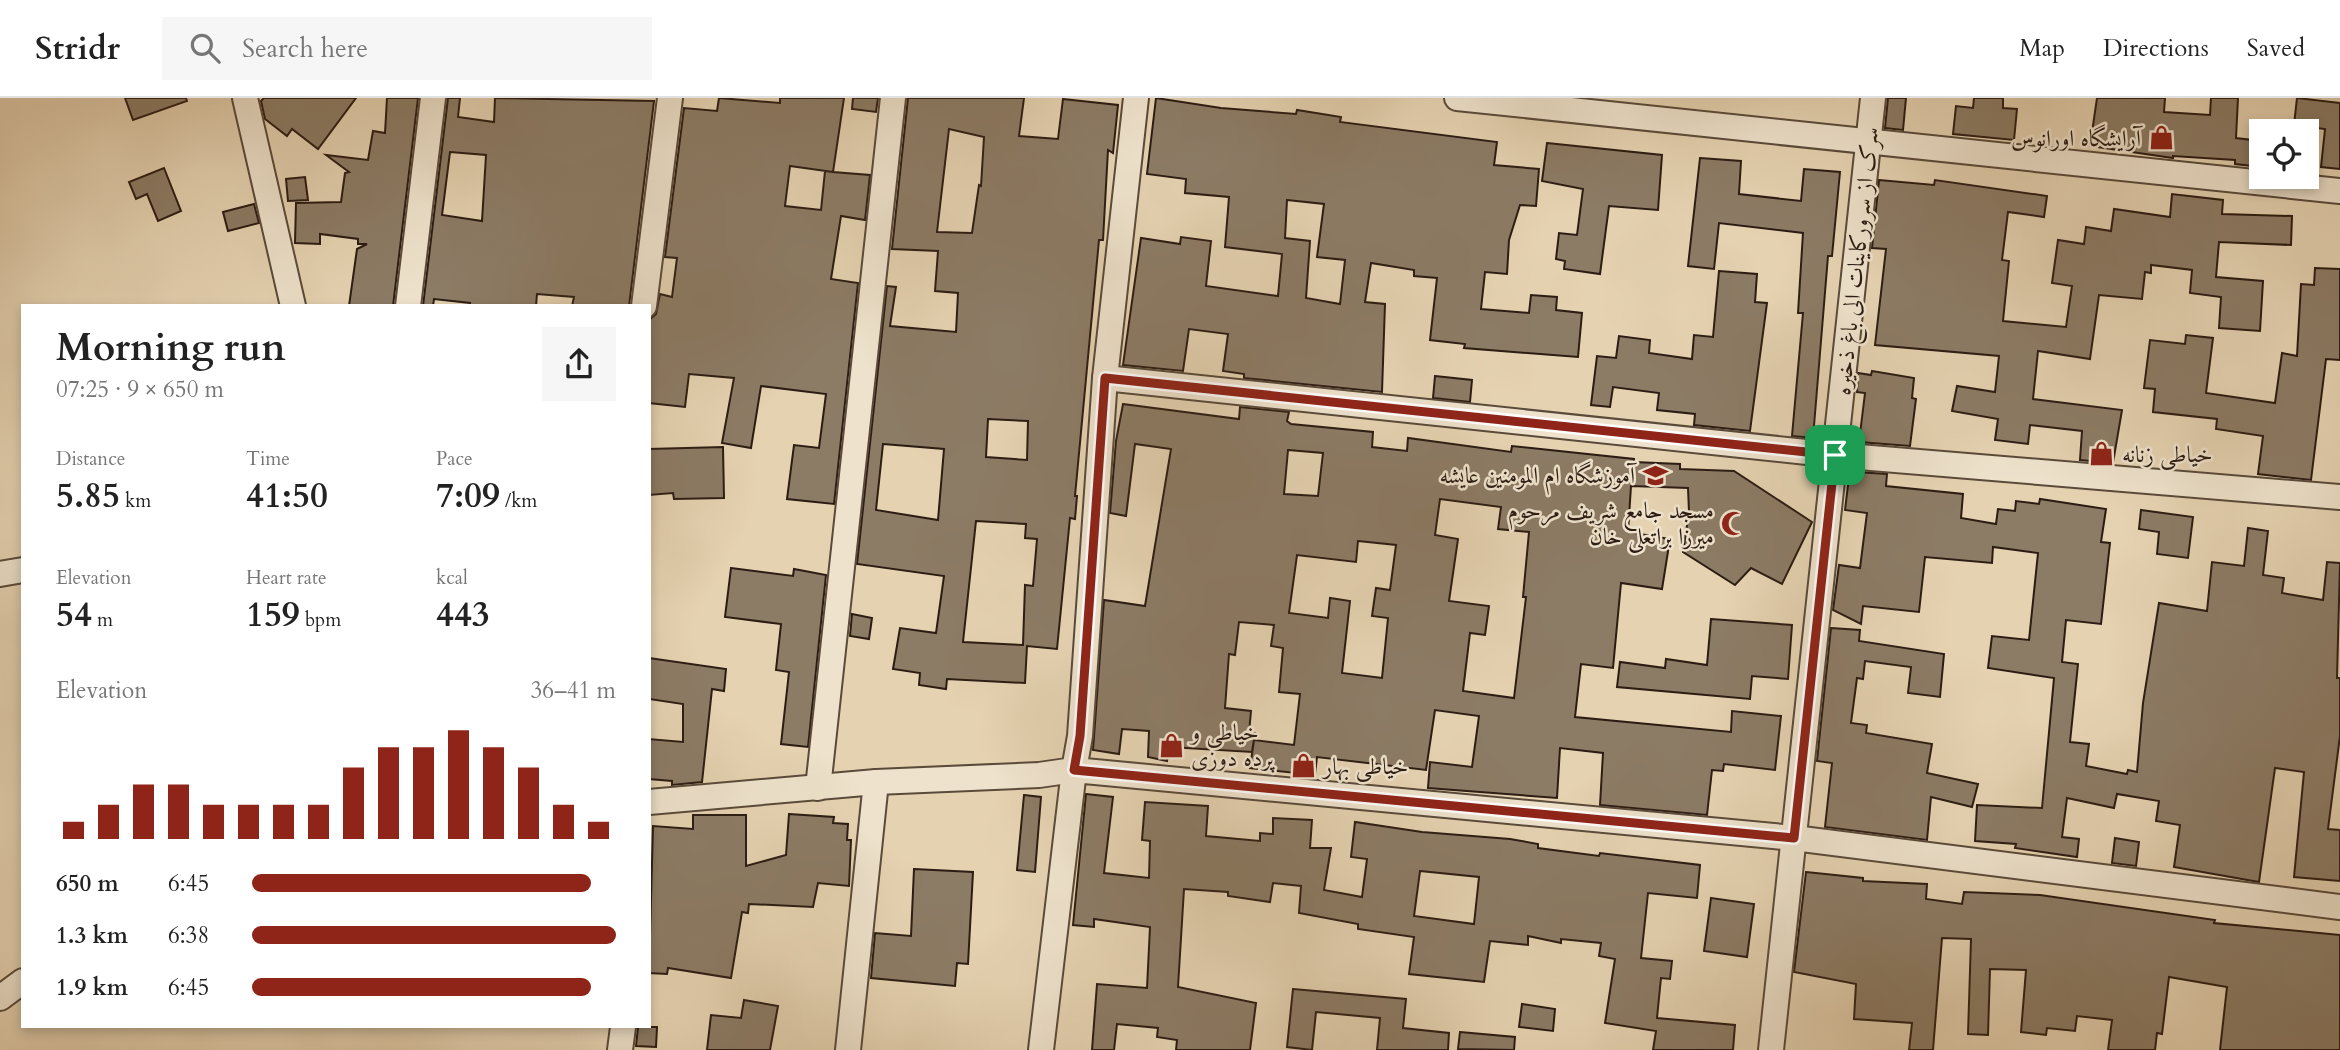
<!DOCTYPE html>
<meta charset="utf-8">
<style>
body{margin:0;font-family:Cardo,Amiri,serif;background:#f6f6f6;color:#222;height:100vh;display:flex;flex-direction:column;font-size:26px;white-space:nowrap}
*{box-sizing:border-box;margin:0}
p{font-size:23px;color:#767676}
.icon{flex:none;width:38px;height:38px;fill:none;stroke:currentColor;stroke-width:2;stroke-linecap:round;stroke-linejoin:round}
.map{position:relative;flex:1;overflow:hidden}
.drawer{position:absolute;left:21px;top:206px;width:630px;height:724px;display:flex;flex-direction:column;background:#fff;border-radius:0px;box-shadow:0 4px 10px #0003}
.drawer>*{flex:none}
.controls{position:absolute;left:2249px;top:21px;display:grid;gap:14px}
.controls a{display:grid;place-items:center;width:70px;height:70px;border-radius:0px;background:#fff;box-shadow:0 4px 10px #0003;font-size:35px}
.pin{position:absolute;display:grid;place-items:center;width:60px;height:60px;color:#fff;margin:-30px;border-radius:14px;box-shadow:0 4px 10px #0006}
.round{display:grid;place-items:center;flex:none;width:74px;height:74px;border-radius:0px;background:#f6f6f6}
.head{display:flex;align-items:center;justify-content:space-between;height:119px;padding:0 35px}
h1{font-size:38px;font-weight:600;line-height:52px}
.figures{display:grid;grid-template-columns:repeat(3,1fr);gap:10px;height:119px;padding:7px 35px}
.figures div{display:grid;align-content:center}
.figures b{font-size:35px;font-weight:600}
.figures small{font-size:19px;font-weight:400}
.figures p{font-size:19px}
.chart{height:196px;padding:14px 35px}
.chart p{display:flex;justify-content:space-between}
.chart svg{width:100%;height:126px;margin-top:7px;stroke:#8f2418;stroke-width:6}
ul{padding:0 35px;list-style:none;font-size:23px}
li{display:grid;grid-template-columns:112px 84px 1fr;align-items:center;height:52px}
li i{height:18px;border-radius:9px;background:#8f2418}
header{display:flex;align-items:center;gap:42px;box-sizing:border-box;height:98px;padding:0 35px;background:#fff;border-bottom:2px solid #e0e0e0}
header strong{font-size:33px}
nav{display:flex;gap:38px;margin-inline-start:auto;font-size:24px}
.search{width:490px;height:63px;background:#f6f6f6;display:flex;align-items:center;gap:18px;box-sizing:border-box;padding:0 24px;border-radius:0px;color:#767676;font-size:26px}
.map>svg:first-child{display:block}
.building{fill:#8c7b65;stroke:#2c1c13;stroke-width:2;fill-rule:evenodd}
.lines{fill:none;stroke-linecap:round;stroke-linejoin:round}
.minor-casing{stroke:#5a4a3a;stroke-width:28}
.minor{stroke:#eee2cc;stroke-width:24}
.route-casing{stroke:#fff;stroke-width:14}
.route{stroke:#8f2418;stroke-width:9}
.labels{text-anchor:middle;stroke-width:5;stroke-linejoin:round;paint-order:stroke}
.poi-label{font-size:23px;fill:#2c1c13;stroke:#eee2cc;text-anchor:end}
.street-label{font-size:23px;fill:#2c1c13;stroke:#eee2cc}
</style>
<header>
<strong>Stridr</strong>
<div class="search"><svg class="icon" aria-label="search" viewBox="0 0 24 24"><circle cx="10" cy="10" r="6"/><path d="M15 15l6 6"/></svg>Search here</div>
<nav><a>Map</a><a>Directions</a><a>Saved</a></nav>
</header>
<div class="map">
<svg width="2340" height="952" viewBox="0 0 2340 952">
<rect width="100%" height="100%" fill="#e5d2b1"/>
<filter id="stains"><feTurbulence type="fractalNoise" baseFrequency=".00286" numOctaves="4"/><feColorMatrix values="0 0 0 0 .2 0 0 0 0 .09 0 0 0 0 .02 0 0 0 .5 -.17"/></filter>
<radialGradient id="worn" r=".72"><stop offset=".6" stop-color="#630" stop-opacity="0"/><stop offset="1" stop-color="#630" stop-opacity=".3"/></radialGradient>
<!-- building -->
<g class="building">
<path d="M125,0H186L187,3L133,22Z"/>
<path d="M264,0H356L318,51L292,31L287,38L265,21L261,3Z"/>
<path d="M387,0H418L393,208H349L357,151L367,146H358V141L320,136V146L295,145L296,105L341,104L345,75L349,74L326,57L368,62L373,33L385,35Z"/>
<path d="M448,0H460L458,19L494,24L495,0L654,3L629,208H572L574,199L537,196L536,208H470V205L434,201L433,208H423ZM450,54L486,57L482,123L442,117Z"/>
<path d="M719,0L780,5V0H844L833,74L870,77L865,122L841,118L831,181L858,185L834,406L787,401L794,347L819,350L826,296L761,288L751,350L722,345L734,280L689,276L685,309L649,305V222L656,216L660,196L672,199L677,160L665,159L684,10L717,13ZM790,68L833,74L825,73L821,112L785,108Z"/>
<path d="M853,0H878L876,14L852,11Z"/>
<path d="M908,0H1024L1019,38L1058,41L1063,1L1118,7L1113,55L1108,52L1103,142H1099L1075,398H1077L1075,421L1070,420L1057,551L1027,548L1025,585L947,581L946,591L919,587L920,575L893,571L900,530L936,535L944,478L857,466L887,188L896,189L890,228L956,234L958,195L935,193L938,153L892,151ZM949,31L984,39L981,88L979,87L972,135L937,134ZM988,321L1028,323L1027,362L986,359ZM883,346L944,351L938,422L876,412ZM976,423L1026,426L1025,440L1037,441L1033,488L1025,487L1023,547L963,544Z"/>
<path d="M1156,0L1221,10L1296,16L1297,12L1341,19L1340,24L1497,44L1494,67L1539,71L1536,108L1520,107L1509,142L1507,176L1485,174L1481,211L1529,215L1531,197L1557,199L1556,212L1582,215L1578,259L1464,250L1465,246L1430,242L1437,180L1414,178V172L1371,165L1365,204L1385,206L1382,294L1244,280V276L1223,273L1228,236L1189,231L1183,273L1123,267L1141,140L1180,146L1181,139L1211,143L1206,188L1278,198L1282,156L1225,149L1229,99L1185,95L1186,81L1147,76ZM1287,102L1324,106L1317,159L1345,162L1340,206L1306,200L1310,143L1285,140Z"/>
<path d="M1888,0H1906L1903,32L1885,30Z"/>
<path d="M1974,0H2003V10L2017,11L2014,42L1953,36L1956,8L1973,10Z"/>
<path d="M2097,0H2165L2164,14L2210,17L2211,0H2238L2236,40L2261,43V69L2235,66V62L2173,58V60L2090,48Z"/>
<path d="M2297,0L2340,5V71L2321,69L2325,31L2294,27Z"/>
<path d="M1547,45L1662,57L1658,112L1609,108L1600,176L1564,171L1565,163L1556,161L1559,135L1577,137L1583,91L1542,83Z"/>
<path d="M1700,60L1741,63L1739,96L1801,103L1804,71L1840,74L1832,158H1828L1813,340L1792,338L1803,215H1798L1803,135L1719,125L1714,171L1688,168Z"/>
<path d="M164,70L181,113L158,123L147,96L136,101L129,84Z"/>
<path d="M305,79L308,102L288,103L286,81Z"/>
<path d="M1879,82L1934,87L1935,82L2047,98L2044,119L2008,114L2002,162L2009,163L2003,223L2066,229L2072,188L2052,185L2058,142L2084,146L2086,129L2111,133L2114,111L2170,119L2172,96L2223,102L2222,116L2292,118L2291,147L2219,144L2216,179L2263,183L2260,233L2219,230L2221,199L2190,195L2192,172L2151,167V175L2145,174L2142,201L2099,197L2090,261L2038,253L2033,301L2122,312L2113,365L2080,362L2082,333L2030,327L2028,346L1995,342L1998,321L1952,313L1957,288L1995,294L1999,258L1875,247L1886,151L1872,150Z"/>
<path d="M254,106L259,125L228,133L223,114Z"/>
<path d="M2315,170L2340,171V262L2326,261L2311,382L2258,376L2263,338L2216,331L2217,321L2153,314L2155,291L2144,290L2150,242L2185,246L2186,237L2213,240L2206,295L2275,305L2282,255L2297,258L2301,186L2314,187Z"/>
<path d="M1719,173L1757,176L1755,204L1767,205L1750,333L1694,327L1695,316L1657,312L1659,295L1613,289L1610,309L1591,307L1597,258L1616,260L1619,238L1650,242L1649,255L1692,261L1694,237L1713,239Z"/>
<path d="M1872,273L1914,280L1912,300L1916,301L1910,348L1859,344L1865,295L1857,294L1858,275L1871,277Z"/>
<path d="M1435,278L1472,282L1470,304L1433,300Z"/>
<path d="M1123,306L1239,321L1240,309L1289,314L1287,323L1291,326L1373,334L1372,349L1407,353L1408,340L1511,354L1512,348L1634,361V364L1680,366V371L1734,373L1812,424L1782,486L1751,470L1735,487L1683,454L1689,414L1688,390L1631,388L1628,434L1670,441L1662,491L1621,485L1613,570L1581,566L1575,619L1731,634L1732,613L1781,618L1775,672L1724,666L1723,673L1712,672L1707,717L1600,707L1603,655L1560,650L1557,700L1428,690L1430,664L1472,669L1479,618L1435,612L1426,672L1317,659L1315,677L1250,670L1254,642L1294,647L1300,596L1279,594L1283,550L1271,548L1274,527L1239,524L1235,557L1229,556L1225,610L1251,613L1249,635H1255L1252,654L1169,649L1167,663L1148,659L1149,633L1122,631L1119,656L1093,652L1104,502L1145,508L1171,351L1135,346L1126,418L1110,415L1116,343ZM1288,352L1323,355L1318,398L1284,396ZM1440,401L1501,409L1498,431L1529,434L1523,499H1526L1514,600L1463,593L1470,535L1485,537L1489,508L1449,503L1458,441L1435,437ZM1358,443L1396,447L1390,492L1376,490L1372,518L1388,520L1382,580L1342,575L1350,503L1330,500L1328,520L1289,515L1297,457L1356,464Z"/>
<path d="M723,349L724,400L674,401L673,395L649,397V351Z"/>
<path d="M1856,374L1887,376L1886,388L1963,396L1961,420L1996,426L1998,411L2015,413L2016,403L2039,406L2040,401L2106,411L2101,444L2110,445L2101,526L2066,522L2062,564L2078,566L2070,644L2089,646L2086,668L2127,676L2128,672L2137,674L2143,605L2159,505L2207,513L2212,464L2244,468L2248,430L2268,433L2263,477L2284,480L2282,495L2323,502L2327,464L2340,465L2337,580H2340V638L2328,731L2340,732V783L2294,779L2304,674L2275,670L2259,784L2174,769L2180,727L2156,723L2159,703L2117,696L2114,710L2067,700L2062,739L2079,741L2077,759L2015,750L2016,746L1975,743L1977,707L2042,710L2054,580L1988,570L1992,538L2029,542L2038,455L1993,449L1992,465L1925,459L1919,514L1863,508L1861,526L1833,512L1839,467L1860,470L1867,415L1845,412L1849,379L1855,380Z"/>
<path d="M2141,412L2193,419L2188,460L2157,456L2159,434L2139,431Z"/>
<path d="M731,470L793,478L794,471L826,477L808,649L781,646L789,574L776,572L781,526L725,519Z"/>
<path d="M852,516L872,520L869,541L850,538Z"/>
<path d="M1711,521L1792,527L1788,581L1752,578L1750,601L1617,589L1620,564L1665,570L1666,561L1707,567Z"/>
<path d="M1831,530L1860,532L1859,543L1944,556L1940,599L1908,595L1911,569L1865,563L1863,581L1857,580L1851,625L1867,627L1866,635L1932,646L1927,675L1978,686L1972,709L1931,699L1927,742L1825,729L1832,665L1817,663Z"/>
<path d="M649,560L726,571L724,593L712,591L702,684L672,687V683L649,681V641L683,644V606L649,601Z"/>
<path d="M1086,696L1113,699L1104,775L1149,780L1150,743L1142,742L1145,704L1208,708L1206,738L1260,743V735L1273,736V720L1312,722L1310,750H1331L1324,792L1362,799L1367,761L1351,759L1355,724L1422,734L1510,741L1538,746V750L1599,758L1600,755L1700,767L1697,800L1648,795L1641,860L1672,863L1670,881L1661,880L1657,920L1735,927L1733,952H1653L1656,933L1605,925L1615,861L1599,858L1601,845L1561,841V845L1528,838V847L1490,843L1484,884L1409,876L1414,839L1358,831V826L1299,815L1301,788L1273,785L1270,804L1228,798V794L1184,791L1178,889L1256,905L1250,952H1176L1177,942L1157,939L1158,930L1117,926L1114,952H1092L1097,886L1147,890L1150,829L1094,821V829L1073,827ZM1420,773L1479,779L1474,826L1414,818Z"/>
<path d="M1024,697L1041,699L1035,774L1017,772Z"/>
<path d="M789,716L834,719L833,725L848,726L847,742H851L849,788L818,785L813,809L749,806L748,815L742,814L731,880L668,870L667,876L649,875L653,728L693,731V717H746V768L786,757Z"/>
<path d="M2115,740L2139,744L2136,768L2112,765Z"/>
<path d="M914,771L973,774L968,866L957,865L955,888L871,880L875,835L911,838Z"/>
<path d="M1806,774L1863,780V783L1927,786L1926,801L1962,806L1964,794L2040,797L2215,822L2214,825L2340,837V952H2220L2227,889L2169,879L2162,936L2157,935L2155,952H2108L2112,922L2077,918L2075,933L2047,930L2046,937L2021,934L2026,872L1990,871L1988,937L1968,936L1971,841L1942,840L1933,952H1909L1912,925L1854,921L1856,886L1794,874Z"/>
<path d="M1711,800L1754,806L1747,859L1704,853Z"/>
<path d="M1293,891L1406,901L1403,930L1449,935L1448,952H1377L1380,920L1316,914L1312,952L1287,949Z"/>
<path d="M744,902L778,908L770,952H707L711,917L741,920Z"/>
<path d="M1522,906L1555,911L1553,933L1519,929Z"/>
<path d="M638,929H657L656,949L636,948Z"/>
<path d="M1460,934L1515,939L1514,952L1458,951Z"/>
</g>
<g class="lines">
<defs>
<g id="minor">
<path d="M245,0L293,208"/>
<path d="M1457,0L2340,93"/>
<path d="M408,208L433,0"/>
<path d="M644,208L670,0"/>
<path d="M1105,280L1835,357L2340,399"/>
<path d="M0,476L23,472"/>
<path d="M818,690L893,0"/>
<path d="M649,704L876,684L1039,677L1074,672L1080,638L1105,280L1136,0"/>
<path d="M0,900L23,883"/>
<path d="M620,952L623,929"/>
<path d="M848,952L876,684"/>
<path d="M1041,952L1074,672L1794,740L2340,809"/>
<path d="M1771,952L1873,0"/>
</g>
</defs>
<!-- minor casing -->
<use href="#minor" class="minor-casing"/>
<!-- minor -->
<use href="#minor" class="minor"/>
</g>
<g class="lines">
<defs>
<path id="route" d="M1105,280L1835,357L1794,740L1074,672L1080,638Z"/>
</defs>
<!-- route casing -->
<use href="#route" class="route-casing"/>
<!-- route -->
<use href="#route" class="route"/>
</g>
<!-- icons -->
<defs>
<symbol id="shop-bare" viewBox="-9 -9 18 18"><path d="M-5-2.5h2.3a2.7 3.5 0 0 1 5.4 0H5L5.5 6h-11ZM-1.5-2.5h3a1.5 2.3 0 0 0-3 0Z" fill="#8f2418" stroke="#eee2cc" stroke-width="2.5" paint-order="stroke"/></symbol>
<symbol id="school-bare" viewBox="-9 -9 18 18"><path d="M0-5L7-2L0 1L-7-2ZM-4 1L0 2.5L4 1V4Q0 6-4 4Z" fill="#8f2418" stroke="#eee2cc" stroke-width="2.5" paint-order="stroke"/></symbol>
<symbol id="mosque-bare" viewBox="-9 -9 18 18"><path d="M3.5-4.9A6 6 0 1 0 3.5 4.9A5 5 0 1 1 3.5-4.9Z" fill="#8f2418" stroke="#eee2cc" stroke-width="2.5" paint-order="stroke"/></symbol>
</defs>
<g fill-rule="evenodd">
<use href="#shop-bare" x="2144" y="22" width="35" height="35"/>
<use href="#shop-bare" x="2084" y="338" width="35" height="35"/>
<use href="#school-bare" x="1638" y="360" width="35" height="35"/>
<use href="#mosque-bare" x="1716" y="408" width="35" height="35"/>
<use href="#shop-bare" x="1154" y="630" width="35" height="35"/>
<use href="#shop-bare" x="1286" y="650" width="35" height="35"/>
</g>
<g class="labels">
<!-- poi labels -->
<g class="poi-label">
<text x="2141" y="48">آرایشگاه اورانوس</text>
<text x="2122" y="364" text-anchor="start">خیاطی زنانه</text>
<text x="1635" y="385">آموزشگاه ام المومنین عایشه</text>
<text x="1714" y="420">مسجد جامع شریف مرحوم<tspan x="1714" dy="26">میرزا براتعلی خان</tspan></text>
<text x="1191" y="642" text-anchor="start">خیاطی و<tspan x="1191" dy="26">پرده دوزی</tspan></text>
<text x="1323" y="676" text-anchor="start">خیاطی بهار</text>
</g>
<!-- street labels -->
<g class="street-label">
<text transform="translate(1856 163) rotate(-84)" y="8">سرک از سرورکاینات الی باغ ذخیره</text>
</g>
</g>
<rect width="100%" height="100%" filter="url(#stains)"/>
<rect width="100%" height="100%" fill="url(#worn)"/>
</svg>
<div class="controls">
<a><svg class="icon" aria-label="locate" viewBox="0 0 24 24"><circle cx="12" cy="12" r="6"/><path d="M12 2v4M12 18v4M2 12h4M18 12h4"/></svg></a>
</div>
<div class="pin" style="left:1835px;top:357px;background:#1e9e55"><svg class="icon" aria-label="arrive" viewBox="0 0 24 24"><path d="M6 21V4h12l-3 4 3 4H6"/></svg></div>
<section class="drawer">
<div class="head"><div><h1>Morning run</h1><p>07:25 · 9 × 650 m</p></div><a class="round"><svg class="icon" aria-label="share" viewBox="0 0 24 24"><path d="M12 15V3M7 8l5-5 5 5M5 13v7h14v-7"/></svg></a></div>
<div class="figures">
<div><p>Distance</p><b>5.85<small> km</small></b></div>
<div><p>Time</p><b>41:50</b></div>
<div><p>Pace</p><b>7:09<small> /km</small></b></div>
</div>
<div class="figures">
<div><p>Elevation</p><b>54<small> m</small></b></div>
<div><p>Heart rate</p><b>159<small> bpm</small></b></div>
<div><p>kcal</p><b>443</b></div>
</div>
<div class="chart"><p><span>Elevation</span>36–41 m</p>
<svg viewBox="0 0 160 44" preserveAspectRatio="none"><path d="M5 44V38M15 44V32M25 44V25M35 44V25M45 44V32M55 44V32M65 44V32M75 44V32M85 44V19M95 44V12M105 44V12M115 44V6M125 44V12M135 44V19M145 44V32M155 44V38"/></svg>
</div>
<ul>
<li><b>650 m</b>6:45<i style="width:93%"></i></li>
<li><b>1.3 km</b>6:38<i style="width:100%"></i></li>
<li><b>1.9 km</b>6:45<i style="width:93%"></i></li>
</ul>
</section>
</div>
